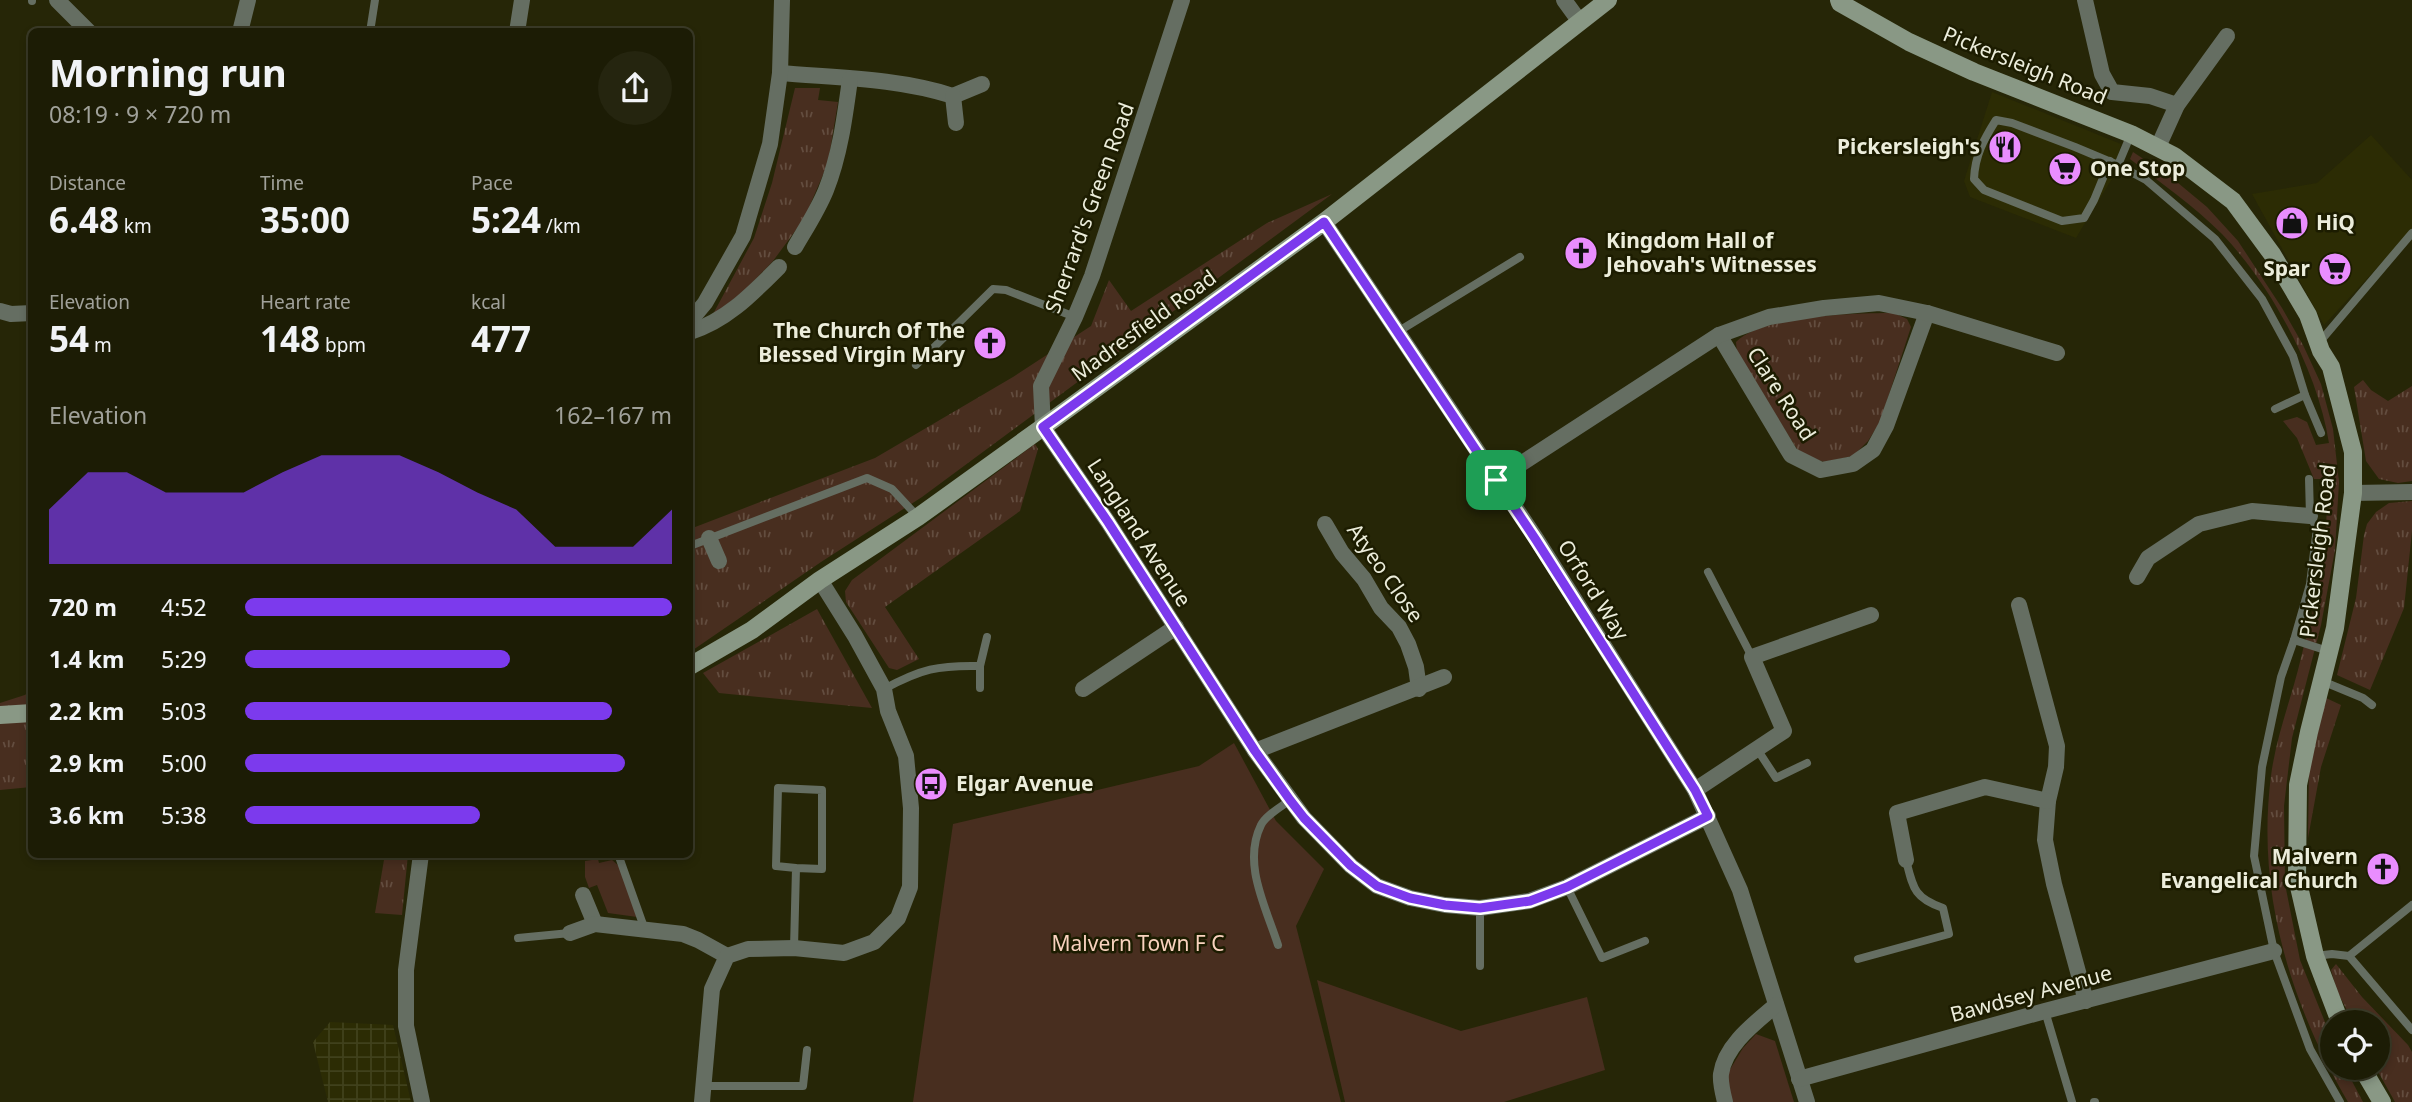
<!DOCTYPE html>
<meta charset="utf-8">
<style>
body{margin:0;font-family:"Noto Sans",sans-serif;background:#25250f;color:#f1f3f6;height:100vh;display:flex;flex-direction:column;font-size:26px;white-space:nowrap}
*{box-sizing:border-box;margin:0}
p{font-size:23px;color:#a0a19a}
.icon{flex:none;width:38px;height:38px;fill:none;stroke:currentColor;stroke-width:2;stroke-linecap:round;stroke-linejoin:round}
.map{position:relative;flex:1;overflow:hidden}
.details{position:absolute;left:28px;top:28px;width:665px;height:830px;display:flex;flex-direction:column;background:#1c1c05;border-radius:10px;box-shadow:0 4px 10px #0003,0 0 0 2px #3a3a27}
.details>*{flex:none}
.fabs{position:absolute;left:2320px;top:1010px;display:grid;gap:14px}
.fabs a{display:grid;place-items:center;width:70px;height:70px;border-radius:50%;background:#1c1c05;box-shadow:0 4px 10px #0003,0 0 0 2px #3a3a27;font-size:35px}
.pin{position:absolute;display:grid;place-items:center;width:60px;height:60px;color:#fff;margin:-30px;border-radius:14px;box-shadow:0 4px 10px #0006}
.round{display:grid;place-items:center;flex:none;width:74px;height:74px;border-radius:37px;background:#25250f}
.head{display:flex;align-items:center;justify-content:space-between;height:119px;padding:0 21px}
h1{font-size:38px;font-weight:700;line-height:52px}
.metrics{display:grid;grid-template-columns:repeat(3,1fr);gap:10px;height:119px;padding:7px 21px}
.metrics div{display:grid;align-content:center}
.metrics b{font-size:35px;font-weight:700}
.metrics small{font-size:19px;font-weight:400}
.metrics p{font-size:19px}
.chart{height:196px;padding:14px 21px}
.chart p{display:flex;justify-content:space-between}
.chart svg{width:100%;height:126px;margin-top:7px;fill:#7c3aed;opacity:.7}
ul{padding:0 21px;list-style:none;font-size:23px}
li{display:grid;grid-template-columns:112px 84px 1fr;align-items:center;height:52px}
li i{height:18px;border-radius:9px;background:#7c3aed}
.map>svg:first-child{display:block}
.built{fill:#2c2c04}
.industrial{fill:url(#industrial-grid)}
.grass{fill:url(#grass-tufts)}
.green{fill:#482e1f}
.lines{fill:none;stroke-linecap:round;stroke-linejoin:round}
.lane{stroke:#656e62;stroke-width:8}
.street{stroke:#656e62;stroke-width:16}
.secondary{stroke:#899885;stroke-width:18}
.route-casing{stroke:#fff;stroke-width:14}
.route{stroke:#7c3aed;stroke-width:9}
.labels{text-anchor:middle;stroke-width:5;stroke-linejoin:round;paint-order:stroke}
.street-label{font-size:21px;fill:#eceddb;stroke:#1c1c00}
.poi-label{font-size:21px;font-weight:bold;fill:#eceddb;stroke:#1c1c00;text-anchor:end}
.park-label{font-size:21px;fill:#f9d2be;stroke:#1c1c00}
</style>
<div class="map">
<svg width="2412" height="1102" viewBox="0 0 2412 1102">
<defs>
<pattern id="industrial-grid" width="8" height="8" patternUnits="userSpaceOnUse" patternTransform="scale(1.75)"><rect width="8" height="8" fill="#2c2c04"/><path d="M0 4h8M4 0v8" fill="none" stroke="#40411c"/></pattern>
<pattern id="grass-tufts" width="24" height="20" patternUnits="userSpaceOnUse" patternTransform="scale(1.75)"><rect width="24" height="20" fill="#482e1f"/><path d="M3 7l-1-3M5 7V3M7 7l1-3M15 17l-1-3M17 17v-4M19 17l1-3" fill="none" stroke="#634d3f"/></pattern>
</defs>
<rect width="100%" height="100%" fill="#262607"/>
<!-- built -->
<g class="built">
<path d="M1992,92L2121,144L2113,177L2076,238L1970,197L1964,181Z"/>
<path d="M2371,135L2412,180V230L2324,325L2252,194L2317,183Z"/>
</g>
<!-- industrial -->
<path class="industrial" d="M330,1022L393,1025L411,1102H328L313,1042Z"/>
<!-- grass -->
<g class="grass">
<path d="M795,88H820L818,100L838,102L828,163L804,219L773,261L745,290L712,316L754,238L772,183Z"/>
<path d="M2133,152L2172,178L2207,207L2238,241L2282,308L2303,345L2321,384L2333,429L2339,482L2335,550L2321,625L2292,738L2284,806L2285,884L2300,960L2333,1042V1068H2345L2363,1102H2348C2290,1003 2256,892 2271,776C2276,736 2292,697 2301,658C2308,629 2317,599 2322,569C2326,539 2327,509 2328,479H2314L2297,438L2283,421L2297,417L2307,422L2316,445L2329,443C2318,372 2272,286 2222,234C2194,206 2161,183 2130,159Z"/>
<path d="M1332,194L922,497L821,562L690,652V529L875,458L1013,377L1091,326L1109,280L1131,311L1267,223Z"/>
<path d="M1894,313L1907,319L1911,327L1880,422L1868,441L1853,456L1824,462L1800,454L1737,353L1736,342C1762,315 1857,313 1894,313Z"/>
<path d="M2363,380L2371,390L2388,401L2412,386V481L2398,483L2379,479L2366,461L2354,387Z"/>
<path d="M1035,444L1038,449L1020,511L885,607L919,659L897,670L889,668L846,602L845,591L852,580Z"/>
<path d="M2412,501V531L2404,608L2370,690L2337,675L2356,598L2364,535L2367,524L2376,512L2389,503Z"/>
<path d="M817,609L872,708L719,693L703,673Z"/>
<path d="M31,693V787L0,790V703Z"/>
<path d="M2326,698L2341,705L2321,767L2308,838L2309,763Z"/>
<path d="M385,854H408L402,915L375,913Z"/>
<path d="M2336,964L2362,997L2408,1045L2412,1052V1102H2395L2376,1068H2378V1022H2353L2337,991L2331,970Z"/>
</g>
<!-- green -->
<g class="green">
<path d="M1234,743L1276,821L1324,869L1296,926L1341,1102H913L953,824L1199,766Z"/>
<path d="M598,859L599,863L612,860L619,866L637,917L608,913L597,885L589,888L585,877V861Z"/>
<path d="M1317,980L1461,1031L1587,997L1605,1070L1504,1102H1345Z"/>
<path d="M1756,1034L1775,1041L1794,1102H1731L1726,1076L1743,1048Z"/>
</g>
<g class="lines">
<!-- lane -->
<g class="lane">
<path d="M32,1V0"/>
<path d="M370,32L375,0"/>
<path d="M2110,161L2094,200L2084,218L2062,221L1984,190L1974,179C1975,155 1984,139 1996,120L2012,123L2075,147L2118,165L2146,180L2215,239L2262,299L2293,356L2305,395L2321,433"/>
<path d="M2118,165L2131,134"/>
<path d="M1399,331L1520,257"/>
<path d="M2318,344L2412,233"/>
<path d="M916,365L993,289L1006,290L1075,317"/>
<path d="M2275,409L2305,395"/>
<path d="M2309,479L2310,516L2317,528L2310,584L2294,640L2281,677L2262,767L2254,856L2274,951L2310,1049L2340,1102"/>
<path d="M690,546L867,478L892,489L918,517"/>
<path d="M1708,572L1752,657"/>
<path d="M2294,640L2328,651"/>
<path d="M2322,681L2363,698L2372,705"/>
<path d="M980,688V666L987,637"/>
<path d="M884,689C921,669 938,665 980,666"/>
<path d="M1757,749L1776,778L1807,763"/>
<path d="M618,854L645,930"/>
<path d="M1567,887L1602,958L1645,941"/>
<path d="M518,938L570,933"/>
<path d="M1278,945C1266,907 1242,864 1261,825C1266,815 1281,807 1290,800"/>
<path d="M794,948L796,868L822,869V790L778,788L776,866L796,868"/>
<path d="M2315,956L2332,954L2349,956L2412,1030"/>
<path d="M2349,956L2412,905"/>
<path d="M1858,959L1949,934L1943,908C1914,898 1913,888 1906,860"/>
<path d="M1480,966V908"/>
<path d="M2045,1011L2072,1102"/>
<path d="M703,1086H803L807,1050"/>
<path d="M2094,1102H2095"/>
</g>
<!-- street -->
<g class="street">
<path d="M57,0L89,32"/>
<path d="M1182,0L1092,276L1075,317L1041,386L1043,427L1108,522L1255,751L1304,818L1351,866L1377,886L1410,898L1445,905L1480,908L1529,901L1567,887L1708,816"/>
<path d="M1564,0L1580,22"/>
<path d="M2085,0L2102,74L2112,92L2150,96L2177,105"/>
<path d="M240,32L248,0"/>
<path d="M517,32L522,0"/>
<path d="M780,73C837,78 897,78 953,96L982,84"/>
<path d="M953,96L956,123"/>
<path d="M2158,147L2177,105L2227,36"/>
<path d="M1324,222L1537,540L1695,790L1740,890L1807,1102"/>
<path d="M795,247C806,228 818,210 826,190C840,155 845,116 850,79"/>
<path d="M0,311L11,314L32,313"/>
<path d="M690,321L705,303L743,236L770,144L780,73L782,0"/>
<path d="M690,332C726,321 752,294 779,267"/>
<path d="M1719,335L1791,455L1821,470L1853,464L1873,450L1886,426L1927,313"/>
<path d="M1496,480L1719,335L1769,317L1824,308L1879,303L1927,313L2057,353"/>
<path d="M2353,493L2412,492"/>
<path d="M1325,524L1342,553L1364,579L1381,608L1399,627L1408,644L1416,667L1419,689"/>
<path d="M709,538L719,561"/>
<path d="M2137,577L2148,558L2199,524L2252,511L2310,516"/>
<path d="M2019,605L2057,746L2056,767L2048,801L2045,840L2054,884L2086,1001"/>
<path d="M1083,689L1176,627"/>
<path d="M1255,751L1444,677"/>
<path d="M1695,790L1784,731L1752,657L1871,615"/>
<path d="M421,854L406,970V1026L422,1102"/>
<path d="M1906,860L1897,813L1985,787L2048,801"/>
<path d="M583,895L595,924"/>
<path d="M570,933L595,924L683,934L698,940L727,956"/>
<path d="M1799,1079L2045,1011L2274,951"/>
<path d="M702,1102L712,989L727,956L748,949L794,948L844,953L874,942L898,918L910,887L911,808L906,756L888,711L884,689L855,636L820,580"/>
<path d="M1725,1102C1723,1094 1720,1082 1721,1074C1725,1045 1755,1023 1776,1005"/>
</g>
<!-- secondary -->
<g class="secondary">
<path d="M1839,0L1840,3L1909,42L1974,72L2131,134L2174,156L2233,201L2272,254L2308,315L2321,351L2331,367L2353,452V493L2335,628L2309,732L2298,785L2297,878L2315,956L2340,1022"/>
<path d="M690,666L752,630L820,580L918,517L1043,427L1324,222L1608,0"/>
<path d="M0,715L32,713"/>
<path d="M2362,1068L2382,1102"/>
</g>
</g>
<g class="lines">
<defs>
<path id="route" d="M1324,222L1536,540L1695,790L1708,816L1567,887L1530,901L1480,908L1445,905L1410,898L1377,886L1351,866L1304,818L1290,800L1255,751L1108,522L1043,427Z"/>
</defs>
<!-- route casing -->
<use href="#route" class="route-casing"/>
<!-- route -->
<use href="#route" class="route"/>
</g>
<!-- icons -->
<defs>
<symbol id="restaurant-disc" viewBox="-11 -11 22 22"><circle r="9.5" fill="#e98dfe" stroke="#1c1c00"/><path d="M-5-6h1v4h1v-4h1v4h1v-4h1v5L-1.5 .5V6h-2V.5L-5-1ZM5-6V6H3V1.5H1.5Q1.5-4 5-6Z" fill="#111"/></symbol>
<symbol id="supermarket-disc" viewBox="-11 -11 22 22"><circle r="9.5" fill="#e98dfe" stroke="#1c1c00"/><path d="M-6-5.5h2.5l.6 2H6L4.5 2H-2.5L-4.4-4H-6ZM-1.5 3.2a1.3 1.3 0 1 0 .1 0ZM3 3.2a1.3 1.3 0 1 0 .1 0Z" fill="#111"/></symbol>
<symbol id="shop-disc" viewBox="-11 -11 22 22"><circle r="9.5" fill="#e98dfe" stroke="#1c1c00"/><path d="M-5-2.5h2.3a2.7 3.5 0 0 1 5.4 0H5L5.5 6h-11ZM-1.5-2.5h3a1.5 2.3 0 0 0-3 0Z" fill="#111"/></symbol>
<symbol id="church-disc" viewBox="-11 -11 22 22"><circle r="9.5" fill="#e98dfe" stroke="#1c1c00"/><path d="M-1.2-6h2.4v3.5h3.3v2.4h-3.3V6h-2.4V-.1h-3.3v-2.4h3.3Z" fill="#111"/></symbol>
<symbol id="bus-disc" viewBox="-11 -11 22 22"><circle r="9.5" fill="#e98dfe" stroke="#1c1c00"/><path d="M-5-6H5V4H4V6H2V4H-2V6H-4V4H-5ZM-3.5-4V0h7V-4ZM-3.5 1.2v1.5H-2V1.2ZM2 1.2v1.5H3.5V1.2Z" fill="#111"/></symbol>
</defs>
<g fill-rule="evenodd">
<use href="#restaurant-disc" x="1986" y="128" width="38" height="38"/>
<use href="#supermarket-disc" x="2046" y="150" width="38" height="38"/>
<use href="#shop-disc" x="2273" y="204" width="38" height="38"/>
<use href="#church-disc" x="1562" y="234" width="38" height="38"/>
<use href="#supermarket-disc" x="2316" y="250" width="38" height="38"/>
<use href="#church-disc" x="971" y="324" width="38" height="38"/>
<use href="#bus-disc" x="912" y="765" width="38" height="38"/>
<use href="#church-disc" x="2364" y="850" width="38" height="38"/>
</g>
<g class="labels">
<!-- street labels -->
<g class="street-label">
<text transform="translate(2025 66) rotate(22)" y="7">Pickersleigh Road</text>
<text transform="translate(1090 208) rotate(-70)" y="7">Sherrard's Green Road</text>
<text transform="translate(1144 326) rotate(-36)" y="7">Madresfield Road</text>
<text transform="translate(1781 394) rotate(57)" y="7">Clare Road</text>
<text transform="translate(1139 533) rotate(57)" y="7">Langland Avenue</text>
<text transform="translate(2318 551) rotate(-83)" y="7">Pickersleigh Road</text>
<text transform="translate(1385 573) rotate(55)" y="7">Atyeo Close</text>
<text transform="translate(1593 590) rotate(58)" y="7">Orford Way</text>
<text transform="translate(2031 994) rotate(-15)" y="7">Bawdsey Avenue</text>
</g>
<!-- poi labels -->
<g class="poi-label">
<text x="1980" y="154">Pickersleigh's</text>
<text x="2090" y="176" text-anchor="start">One Stop</text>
<text x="2316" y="230" text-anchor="start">HiQ</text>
<text x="1606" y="248" text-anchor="start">Kingdom Hall of<tspan x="1606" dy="24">Jehovah's Witnesses</tspan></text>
<text x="2310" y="276">Spar</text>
<text x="965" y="338">The Church Of The<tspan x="965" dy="24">Blessed Virgin Mary</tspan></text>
<text x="956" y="791" text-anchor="start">Elgar Avenue</text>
<text x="2358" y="864">Malvern<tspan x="2358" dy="24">Evangelical Church</tspan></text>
</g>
<!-- park labels -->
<g class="park-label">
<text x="1138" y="951">Malvern Town F C</text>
</g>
</g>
</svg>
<div class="fabs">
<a><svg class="icon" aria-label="locate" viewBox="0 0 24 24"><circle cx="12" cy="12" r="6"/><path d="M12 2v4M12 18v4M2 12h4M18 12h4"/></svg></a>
</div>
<div class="pin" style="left:1496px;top:480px;background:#1e9e55"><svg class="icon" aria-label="arrive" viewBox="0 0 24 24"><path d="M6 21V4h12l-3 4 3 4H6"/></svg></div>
<section class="details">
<div class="head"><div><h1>Morning run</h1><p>08:19 · 9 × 720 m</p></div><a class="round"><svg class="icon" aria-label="share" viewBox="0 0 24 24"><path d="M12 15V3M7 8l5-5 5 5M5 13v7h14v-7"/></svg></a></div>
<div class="metrics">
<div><p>Distance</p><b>6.48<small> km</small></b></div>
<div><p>Time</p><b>35:00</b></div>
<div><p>Pace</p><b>5:24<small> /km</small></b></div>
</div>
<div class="metrics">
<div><p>Elevation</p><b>54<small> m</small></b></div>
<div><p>Heart rate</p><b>148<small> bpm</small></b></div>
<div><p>kcal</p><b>477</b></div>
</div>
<div class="chart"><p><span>Elevation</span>162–167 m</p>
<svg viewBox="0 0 160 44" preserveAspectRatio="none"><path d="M0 44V25L10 12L20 12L30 19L40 19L50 19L60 12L70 6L80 6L90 6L100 12L110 19L120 25L130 38L140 38L150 38L160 25V44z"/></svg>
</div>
<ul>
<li><b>720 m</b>4:52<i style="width:100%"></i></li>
<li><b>1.4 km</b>5:29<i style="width:62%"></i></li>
<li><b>2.2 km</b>5:03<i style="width:86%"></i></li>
<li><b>2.9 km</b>5:00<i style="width:89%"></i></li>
<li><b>3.6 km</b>5:38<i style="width:55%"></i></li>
</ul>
</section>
</div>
